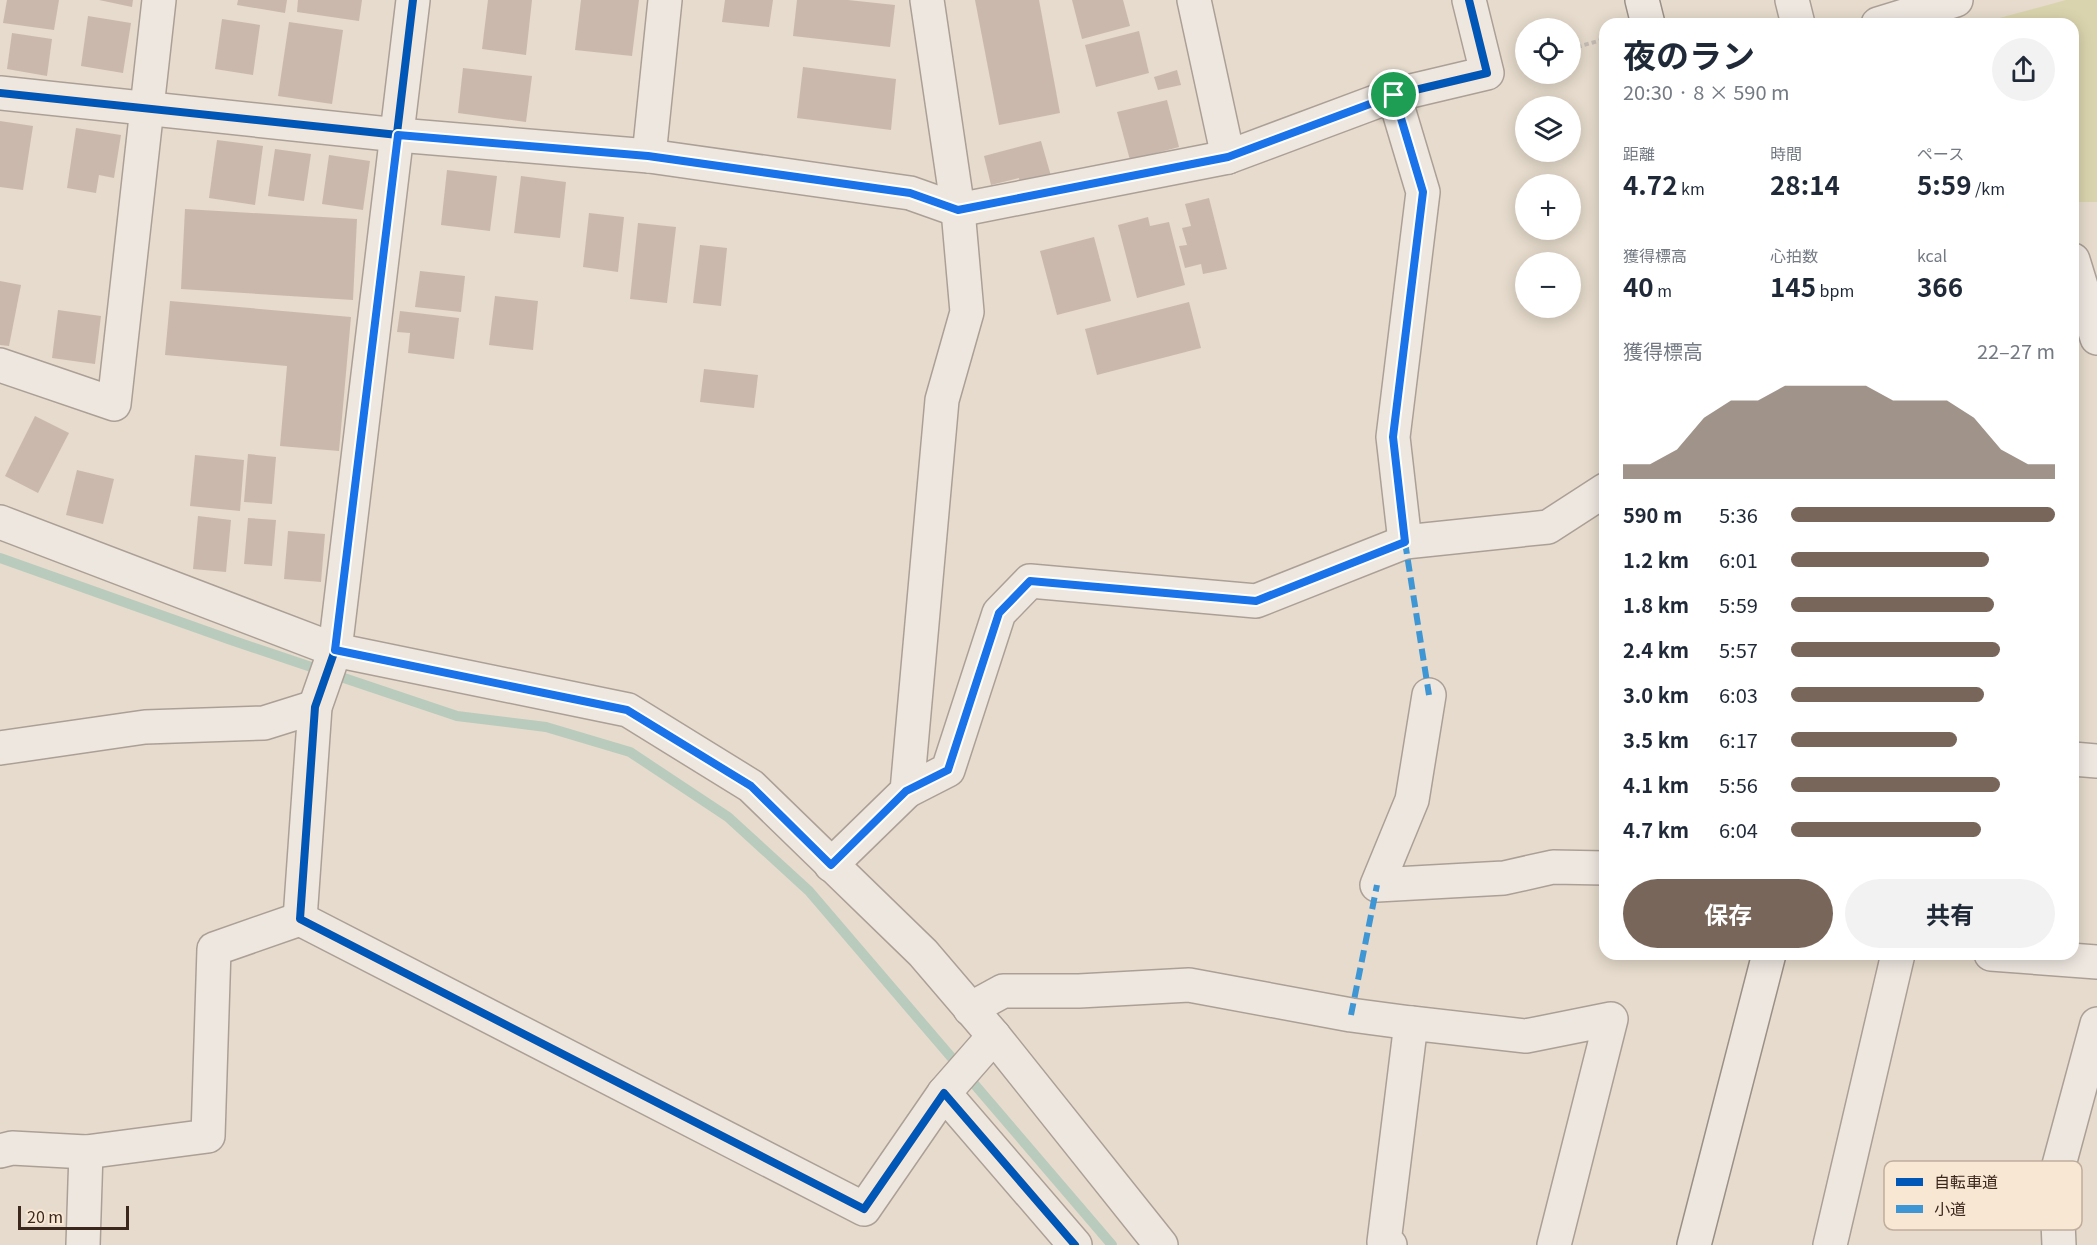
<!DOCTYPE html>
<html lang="ja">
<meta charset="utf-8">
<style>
body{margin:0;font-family:Georgia,"Noto Sans JP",serif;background:#f2f2f3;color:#1f2937;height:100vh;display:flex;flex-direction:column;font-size:22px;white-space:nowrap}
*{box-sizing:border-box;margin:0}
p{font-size:20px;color:#747a83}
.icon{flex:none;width:33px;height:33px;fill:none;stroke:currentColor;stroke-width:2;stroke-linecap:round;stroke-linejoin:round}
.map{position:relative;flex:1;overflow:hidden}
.drawer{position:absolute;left:1599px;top:18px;width:480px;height:942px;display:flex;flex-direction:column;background:#fff;border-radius:18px;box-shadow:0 3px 15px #0003}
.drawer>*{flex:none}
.tools{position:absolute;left:1515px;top:18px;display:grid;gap:12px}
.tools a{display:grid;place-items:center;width:66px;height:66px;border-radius:50%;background:#fff;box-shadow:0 3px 15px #0003;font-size:30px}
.scale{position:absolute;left:18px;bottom:15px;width:111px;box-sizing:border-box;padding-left:6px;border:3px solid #3c271d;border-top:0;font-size:16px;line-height:21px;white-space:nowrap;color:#3c271d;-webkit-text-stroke:4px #f8e7d3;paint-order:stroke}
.pin{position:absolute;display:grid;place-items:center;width:51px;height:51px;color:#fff;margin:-26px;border:3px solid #fff;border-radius:50%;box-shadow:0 2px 6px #0007}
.round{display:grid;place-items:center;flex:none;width:63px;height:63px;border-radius:32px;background:#f2f2f3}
.overview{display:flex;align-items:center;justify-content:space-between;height:102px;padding:0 24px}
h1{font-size:33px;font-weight:700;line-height:45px}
.metrics{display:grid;grid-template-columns:repeat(3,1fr);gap:9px;height:102px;padding:6px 24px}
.metrics div{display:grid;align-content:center}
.metrics b{font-size:26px;font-weight:700}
.metrics small{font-size:16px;font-weight:400}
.metrics p{font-size:16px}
.chart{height:168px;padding:12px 24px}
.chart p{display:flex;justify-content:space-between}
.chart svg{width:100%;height:108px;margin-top:6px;fill:#78665a;opacity:.7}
.button{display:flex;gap:12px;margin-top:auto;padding:12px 24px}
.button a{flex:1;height:69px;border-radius:36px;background:#78665a;color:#fff;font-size:24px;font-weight:700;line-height:69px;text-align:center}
.button a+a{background:#f2f2f3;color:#1f2937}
ul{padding:0 24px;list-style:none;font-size:20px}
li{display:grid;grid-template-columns:96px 72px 1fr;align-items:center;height:45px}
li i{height:15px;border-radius:8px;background:#78665a}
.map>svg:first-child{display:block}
.green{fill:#dad4ae}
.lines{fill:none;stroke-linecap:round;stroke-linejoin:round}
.stream{stroke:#b8cbbd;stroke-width:10}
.building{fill:#cab8ad}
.street-casing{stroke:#aca096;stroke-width:36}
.secondary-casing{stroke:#9b9086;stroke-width:36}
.path{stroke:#c7beb6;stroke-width:4;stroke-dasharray:4.5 3;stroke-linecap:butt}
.street{stroke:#eee7e0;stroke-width:33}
.secondary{stroke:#eee7e0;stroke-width:33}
.quiet{stroke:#3f96d5;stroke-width:6;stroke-dasharray:12 6;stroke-linecap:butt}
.cycleway-casing{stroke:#f8e7d3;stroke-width:11}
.cycleway{stroke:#0057b8;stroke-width:8}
.route-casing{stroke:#fff;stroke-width:12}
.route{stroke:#1a73e8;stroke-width:8}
.key{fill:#f8e7d3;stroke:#c0ad9c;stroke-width:1.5}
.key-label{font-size:16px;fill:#3c271d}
</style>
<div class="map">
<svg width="2097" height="1245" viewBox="0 0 2097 1245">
<rect width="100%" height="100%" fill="#e6dbcc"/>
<!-- green -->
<path class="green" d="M2066,0H2097V202H2073V24H1977Z"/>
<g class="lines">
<!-- stream -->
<path class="stream" d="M0,558L231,640L457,716L546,727L630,752L728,817L809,891L1112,1245"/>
</g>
<!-- building -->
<g class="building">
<path d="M7,0H59L54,30L3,23Z"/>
<path d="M99,0H133L132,7Z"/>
<path d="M238,0H287L285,13L237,5Z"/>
<path d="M298,0H362L359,21L297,12Z"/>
<path d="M488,0H532L526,55L482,49Z"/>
<path d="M581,0H639L632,56L575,50Z"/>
<path d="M725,0H773L769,27L722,22Z"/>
<path d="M797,0H848L895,5L890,47L793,36Z"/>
<path d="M975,0H1039L1060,113L999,125Z"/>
<path d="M1072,0H1123L1130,26L1082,39Z"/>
<path d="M88,16L131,23L123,73L81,66Z"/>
<path d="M222,19L260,25L253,75L215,69Z"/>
<path d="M289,22L343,30L332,104L278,96Z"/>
<path d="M1139,31L1149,73L1096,87L1085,45Z"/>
<path d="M12,33L52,39L47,76L7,69Z"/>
<path d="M803,67L896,79L891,130L797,118Z"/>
<path d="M463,68L532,76L526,122L458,113Z"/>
<path d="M1177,70L1181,85L1158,90L1154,77Z"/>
<path d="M1167,100L1179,147L1130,160L1117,112Z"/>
<path d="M0,121L33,126L23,190L0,187Z"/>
<path d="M76,128L121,135L114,178L99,175L96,193L67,188Z"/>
<path d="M217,140L263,146L255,205L209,198Z"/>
<path d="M1041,141L1053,183L1022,191L1019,178L991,185L984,156Z"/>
<path d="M275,149L311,154L304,201L268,196Z"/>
<path d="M329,155L370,161L363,210L322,204Z"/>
<path d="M447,170L497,176L490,231L441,225Z"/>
<path d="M521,176L566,182L560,238L514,233Z"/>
<path d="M1209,198L1227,269L1203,274L1201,264L1185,268L1179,246L1187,245L1182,228L1191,226L1185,204Z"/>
<path d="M185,209L357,219L353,300L181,289Z"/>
<path d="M589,213L624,217L618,272L583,267Z"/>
<path d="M1148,217L1150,226L1169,222L1185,285L1137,298L1118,225Z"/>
<path d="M638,223L676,227L667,303L630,299Z"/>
<path d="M1094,237L1111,301L1057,315L1040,251Z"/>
<path d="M700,245L727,248L721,306L693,303Z"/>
<path d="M420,271L465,276L461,312L415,307Z"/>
<path d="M0,281L21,285L9,346L0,345Z"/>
<path d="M495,296L538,301L533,350L489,345Z"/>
<path d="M170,301L351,317L339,451L280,446L287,366L165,355Z"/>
<path d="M1189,302L1201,348L1097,375L1085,329Z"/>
<path d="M58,310L101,316L95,364L52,358Z"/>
<path d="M400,311L459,318L454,359L408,353L410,333L397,332Z"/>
<path d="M704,369L758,375L754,408L700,402Z"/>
<path d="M35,416L69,433L38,493L5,476Z"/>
<path d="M248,454L276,457L272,504L244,502Z"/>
<path d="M195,455L244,460L240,511L190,506Z"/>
<path d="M77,470L114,479L103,524L66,515Z"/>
<path d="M198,516L231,520L226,572L193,569Z"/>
<path d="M248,518L276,520L272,566L244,564Z"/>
<path d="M288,531L325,534L321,582L284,579Z"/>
</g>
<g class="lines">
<defs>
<g id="street">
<path d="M413,0L335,650L315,707L300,919L864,1209L944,1093L1075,1245"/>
<path d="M1194,0L1228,157"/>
<path d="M1792,0L1798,24"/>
<path d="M1878,24L1956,0"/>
<path d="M0,93L398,135L649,156L910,193L958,210L1228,157L1394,95L1487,73L1469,0"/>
<path d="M1394,95L1423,192L1393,437L1405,542"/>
<path d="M649,156L665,0"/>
<path d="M2073,260L2097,338"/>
<path d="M0,365L114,404L159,0"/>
<path d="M0,522L335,650L628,710L751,786L923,953L994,1036L1161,1245"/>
<path d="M1429,695L1412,800L1377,885L1504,878L1553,867L1605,868"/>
<path d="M0,748L145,727L264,723L315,707"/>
<path d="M2073,759L2097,761"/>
<path d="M907,791L948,770L999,613L1030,581L1256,601L1405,542L1548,527L1605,490"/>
<path d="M831,865L907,791L942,400L967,312L958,210L927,0"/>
<path d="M1991,954L2097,962"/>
<path d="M970,1009L1003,991H1079L1189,985L1351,1015L1411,1023"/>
<path d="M944,1093L994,1036"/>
<path d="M0,1151L12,1148L86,1152L208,1136L214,949L300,919"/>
<path d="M83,1245L86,1152"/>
<path d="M1390,1245L1384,1242L1411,1023L1526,1036L1611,1019L1554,1245"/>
<path d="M1830,1245L1898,954"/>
<path d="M2059,1245L2056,1176L2097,1024"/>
</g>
<g id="secondary">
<path d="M1642,0L1648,24"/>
<path d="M1694,1245L1769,954"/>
</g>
</defs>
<!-- street casing -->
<use href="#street" class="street-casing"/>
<!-- secondary casing -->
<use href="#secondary" class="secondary-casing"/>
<!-- path -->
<path class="path" d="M1570,49L1605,39"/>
<!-- street -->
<use href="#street" class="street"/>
<!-- secondary -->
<use href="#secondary" class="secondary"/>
<!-- quiet -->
<g class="quiet">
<path d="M1405,542L1429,695"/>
<path d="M1351,1015L1377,885"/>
</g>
<defs>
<g id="cycleway">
<path d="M413,0L335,650L315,707L300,919L864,1209L944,1093L1075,1245"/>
<path d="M0,93L398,135L649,156L910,193L958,210L1228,157L1394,95L1487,73L1469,0"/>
</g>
</defs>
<!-- cycleway casing -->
<use href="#cycleway" class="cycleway-casing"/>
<!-- cycleway -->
<use href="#cycleway" class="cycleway"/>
</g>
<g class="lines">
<defs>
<path id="route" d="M1394,95L1423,192L1393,437L1405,542L1256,601L1030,581L999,613L948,770L906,791L831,865L751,786L627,710L335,650L398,135L648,156L910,193L958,210L1228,157Z"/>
</defs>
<!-- route casing -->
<use href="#route" class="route-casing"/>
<!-- route -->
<use href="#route" class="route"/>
</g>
<!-- legend -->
<rect x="1884" y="1161" width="198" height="69" rx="9" class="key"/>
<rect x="1896" y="1178" width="27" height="8" fill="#0057b8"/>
<rect x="1896" y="1205" width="27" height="8" fill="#3f96d5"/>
<g class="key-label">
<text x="1934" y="1188">自転車道</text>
<text x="1934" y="1215">小道</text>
</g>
</svg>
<div class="tools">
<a><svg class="icon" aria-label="locate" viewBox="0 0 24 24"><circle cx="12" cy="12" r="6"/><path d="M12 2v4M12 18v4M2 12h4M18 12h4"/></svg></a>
<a><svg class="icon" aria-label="layers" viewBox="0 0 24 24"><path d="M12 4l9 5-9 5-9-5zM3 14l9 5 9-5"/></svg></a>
<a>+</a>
<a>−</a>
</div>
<div class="scale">20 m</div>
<div class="pin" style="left:1394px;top:95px;background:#1e9e55"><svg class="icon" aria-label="arrive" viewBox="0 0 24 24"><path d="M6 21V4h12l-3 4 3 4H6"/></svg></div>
<section class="drawer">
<div class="overview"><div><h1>夜のラン</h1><p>20:30 · 8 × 590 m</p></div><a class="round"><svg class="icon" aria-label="share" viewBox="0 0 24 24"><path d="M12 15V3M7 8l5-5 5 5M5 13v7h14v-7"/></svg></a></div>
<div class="metrics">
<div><p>距離</p><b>4.72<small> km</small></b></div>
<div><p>時間</p><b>28:14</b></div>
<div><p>ペース</p><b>5:59<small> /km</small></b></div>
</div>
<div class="metrics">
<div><p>獲得標高</p><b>40<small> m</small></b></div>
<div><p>心拍数</p><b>145<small> bpm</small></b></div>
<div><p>kcal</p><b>366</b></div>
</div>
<div class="chart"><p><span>獲得標高</span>22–27 m</p>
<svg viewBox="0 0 160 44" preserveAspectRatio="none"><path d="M0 44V38L10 38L20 32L30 19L40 12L50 12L60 6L70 6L80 6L90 6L100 12L110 12L120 12L130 19L140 32L150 38L160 38V44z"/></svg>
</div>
<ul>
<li><b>590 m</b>5:36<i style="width:100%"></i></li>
<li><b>1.2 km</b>6:01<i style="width:75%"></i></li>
<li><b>1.8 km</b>5:59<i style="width:77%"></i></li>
<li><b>2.4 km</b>5:57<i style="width:79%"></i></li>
<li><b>3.0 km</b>6:03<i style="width:73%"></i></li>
<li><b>3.5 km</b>6:17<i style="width:63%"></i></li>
<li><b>4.1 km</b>5:56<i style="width:79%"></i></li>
<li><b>4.7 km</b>6:04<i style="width:72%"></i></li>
</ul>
<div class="button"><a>保存</a><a>共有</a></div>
</section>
</div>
